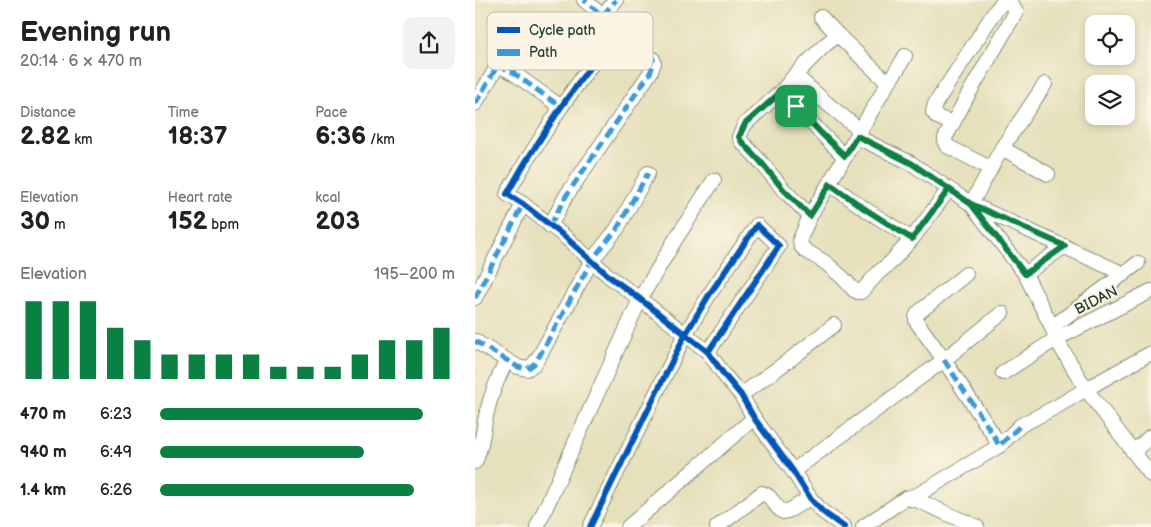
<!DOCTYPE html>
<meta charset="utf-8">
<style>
body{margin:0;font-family:"Balsamiq Sans",sans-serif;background:#f2f2f2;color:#202124;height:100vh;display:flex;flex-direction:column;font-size:19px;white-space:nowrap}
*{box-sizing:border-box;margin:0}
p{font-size:16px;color:#757577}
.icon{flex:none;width:28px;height:28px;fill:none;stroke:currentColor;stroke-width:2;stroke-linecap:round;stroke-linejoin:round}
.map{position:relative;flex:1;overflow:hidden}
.panel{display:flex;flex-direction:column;background:#fff;width:475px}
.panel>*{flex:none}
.tools{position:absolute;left:610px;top:15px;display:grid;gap:10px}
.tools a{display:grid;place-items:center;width:50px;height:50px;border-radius:10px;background:#fff;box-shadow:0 2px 8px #0003;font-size:25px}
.pin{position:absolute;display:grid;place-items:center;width:42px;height:42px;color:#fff;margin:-21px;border-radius:10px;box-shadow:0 2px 8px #0006}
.round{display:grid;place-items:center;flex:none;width:52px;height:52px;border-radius:10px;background:#f2f2f2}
.overview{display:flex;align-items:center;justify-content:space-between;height:85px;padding:0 20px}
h1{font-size:28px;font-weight:800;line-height:38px}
.stats{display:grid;grid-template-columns:repeat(3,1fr);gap:8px;height:85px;padding:5px 20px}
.stats div{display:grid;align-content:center}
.stats b{font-size:25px;font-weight:800}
.stats small{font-size:14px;font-weight:400}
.stats p{font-size:14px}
.chart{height:140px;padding:10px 20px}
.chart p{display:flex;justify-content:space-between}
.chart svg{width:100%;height:90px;margin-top:5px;stroke:#0b8043;stroke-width:6}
ul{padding:0 20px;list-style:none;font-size:16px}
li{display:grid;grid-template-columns:80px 60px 1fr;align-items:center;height:38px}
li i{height:12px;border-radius:6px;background:#0b8043}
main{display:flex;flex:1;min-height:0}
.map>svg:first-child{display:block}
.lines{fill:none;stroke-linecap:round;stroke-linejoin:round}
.minor-casing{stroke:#828e78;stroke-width:16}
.minor{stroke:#fff;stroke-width:14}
.quiet{stroke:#3a99d8;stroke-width:5;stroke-dasharray:10 5;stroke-linecap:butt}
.cycleway-casing{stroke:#fcf5e5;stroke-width:9}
.cycleway{stroke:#0057b8;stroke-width:6}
.route-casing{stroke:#fff;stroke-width:10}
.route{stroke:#0b8043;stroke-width:6}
.labels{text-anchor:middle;stroke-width:4;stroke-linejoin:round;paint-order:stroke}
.street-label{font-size:15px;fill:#1f3d34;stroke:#fcf5e5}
.key{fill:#fcf5e5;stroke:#babeb0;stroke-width:1}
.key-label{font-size:14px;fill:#1f3d34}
</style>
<main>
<section class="panel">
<div class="overview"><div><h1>Evening run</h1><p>20:14 · 6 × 470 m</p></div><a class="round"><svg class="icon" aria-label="share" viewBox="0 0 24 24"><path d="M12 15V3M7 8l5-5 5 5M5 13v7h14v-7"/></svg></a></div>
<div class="stats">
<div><p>Distance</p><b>2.82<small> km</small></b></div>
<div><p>Time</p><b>18:37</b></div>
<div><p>Pace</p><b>6:36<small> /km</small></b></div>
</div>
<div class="stats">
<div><p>Elevation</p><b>30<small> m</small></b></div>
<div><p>Heart rate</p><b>152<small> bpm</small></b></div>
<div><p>kcal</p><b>203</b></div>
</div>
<div class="chart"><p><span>Elevation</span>195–200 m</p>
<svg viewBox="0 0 160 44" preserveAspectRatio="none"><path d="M5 44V6M15 44V6M25 44V6M35 44V19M45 44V25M55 44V32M65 44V32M75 44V32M85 44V32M95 44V38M105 44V38M115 44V38M125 44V32M135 44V25M145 44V25M155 44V19"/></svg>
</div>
<ul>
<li><b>470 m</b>6:23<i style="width:89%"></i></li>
<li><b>940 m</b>6:49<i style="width:69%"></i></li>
<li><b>1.4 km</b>6:26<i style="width:86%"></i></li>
</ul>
</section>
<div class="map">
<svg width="676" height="527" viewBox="0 0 676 527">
<rect width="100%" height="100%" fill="#fcf5e5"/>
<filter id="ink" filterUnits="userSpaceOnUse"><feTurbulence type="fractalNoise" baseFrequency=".02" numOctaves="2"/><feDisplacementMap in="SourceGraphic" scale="10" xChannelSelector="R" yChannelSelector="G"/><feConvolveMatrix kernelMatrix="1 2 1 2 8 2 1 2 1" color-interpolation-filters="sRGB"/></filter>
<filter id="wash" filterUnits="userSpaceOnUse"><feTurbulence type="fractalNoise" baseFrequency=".0096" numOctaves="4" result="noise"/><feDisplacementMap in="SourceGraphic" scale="20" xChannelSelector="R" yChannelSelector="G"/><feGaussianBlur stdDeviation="1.12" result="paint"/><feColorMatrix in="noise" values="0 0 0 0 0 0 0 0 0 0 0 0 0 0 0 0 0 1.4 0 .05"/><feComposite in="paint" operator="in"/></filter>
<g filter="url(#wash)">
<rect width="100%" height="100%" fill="#e6e0bc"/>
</g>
<g filter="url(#ink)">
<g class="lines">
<defs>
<g id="minor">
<path d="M128,15L141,0"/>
<path d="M346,17L363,35L413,83"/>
<path d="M143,28L86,107L50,163L32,194L48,204L89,236L135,277L165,299L233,352L250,376L266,395L279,418L318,471L335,498L348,512L369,527"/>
<path d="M430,56L424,67L413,83L335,216L325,239L326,246L331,251L351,263L368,278L379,290L383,292H386L404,272L414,264L437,239L474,189"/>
<path d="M37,72L66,28"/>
<path d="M320,75L355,106L386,131"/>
<path d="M570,84L527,148L496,204L550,274L577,327L581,339L611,389L676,475"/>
<path d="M307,91L346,133L370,157"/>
<path d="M0,104L23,65L37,72L86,107"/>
<path d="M477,123L462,117L458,112L460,104L521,10L528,2L536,4L541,12L493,95L470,138V143L472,146L515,168"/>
<path d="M382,137L436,163L496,204L649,274"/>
<path d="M527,148L573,174"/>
<path d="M355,184L390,209L437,239"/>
<path d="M335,216L308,189L285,161L266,141L264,137L270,124L307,91L320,75L351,44L363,35"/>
<path d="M75,226L91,196L175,73L179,63L178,59L109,0"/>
<path d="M491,274L443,313L441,317V321L469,360L519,436L524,446L546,425L581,407L611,389L676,353"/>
<path d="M550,274L590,246"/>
<path d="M0,298L48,204"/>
<path d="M577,327L663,263"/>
<path d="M0,341L43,367L52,369L59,364L65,355L117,260L142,229L173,173"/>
<path d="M528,373L581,339L676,291"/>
<path d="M266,395L317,358L359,325"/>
<path d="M658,452L676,436"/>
<path d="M0,462C7,448 8,431 11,416C15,397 23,377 32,360"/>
<path d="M318,471L469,360L527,313"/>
<path d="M432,498L444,494L524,446"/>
<path d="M62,527L165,299L200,240L239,180"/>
<path d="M115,527L210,335L234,295L282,225L304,246L233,352"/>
<path d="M153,527L279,418"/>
<path d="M242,527L287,493C297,495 299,507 308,512L315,510L335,498"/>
<path d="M388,527L431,498L444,501L502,527"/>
</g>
</defs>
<!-- minor casing -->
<use href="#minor" class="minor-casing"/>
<!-- minor -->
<use href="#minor" class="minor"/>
<!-- quiet -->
<g class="quiet">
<path d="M128,15L141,0"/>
<path d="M37,72L66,28"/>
<path d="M0,104L23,65L37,72L86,107"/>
<path d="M75,226L91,196L175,73L179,63L178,59L109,0"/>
<path d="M0,298L48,204"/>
<path d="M0,341L43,367L52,369L59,364L65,355L117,260L142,229L173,173"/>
<path d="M469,360L519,436L524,446L546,425"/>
</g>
<defs>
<g id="cycleway">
<path d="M143,28L86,107L50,163L32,194L48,204L89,236L135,277L165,299L233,352L250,376L266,395L279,418L318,471L335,498L348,512L369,527"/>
<path d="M115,527L210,335L234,295L282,225L304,246L233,352"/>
</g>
</defs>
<!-- cycleway casing -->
<use href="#cycleway" class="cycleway-casing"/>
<!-- cycleway -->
<use href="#cycleway" class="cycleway"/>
</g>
</g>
<g class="lines" filter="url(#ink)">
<defs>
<path id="route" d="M321,106L346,133L370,156L382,136L436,163L496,204L550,274L590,246L496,204L474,189L437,239L390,209L355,184L335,216L308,189L285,161L266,141L264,137L270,124L307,91L321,106"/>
</defs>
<!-- route casing -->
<use href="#route" class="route-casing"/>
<!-- route -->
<use href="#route" class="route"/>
</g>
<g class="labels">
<!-- street labels -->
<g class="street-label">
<text transform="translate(621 300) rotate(-27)" y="5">BIDAN</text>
</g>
</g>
<!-- legend -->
<rect x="12" y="12" width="166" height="58" rx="8" class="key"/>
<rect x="22" y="27" width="23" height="6" fill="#0057b8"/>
<rect x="22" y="49" width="23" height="7" fill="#3a99d8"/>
<g class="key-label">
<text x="54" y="35">Cycle path</text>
<text x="54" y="57">Path</text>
</g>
</svg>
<div class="tools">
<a><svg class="icon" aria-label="locate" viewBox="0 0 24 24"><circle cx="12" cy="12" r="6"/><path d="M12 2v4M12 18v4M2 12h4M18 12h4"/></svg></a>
<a><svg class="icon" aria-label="layers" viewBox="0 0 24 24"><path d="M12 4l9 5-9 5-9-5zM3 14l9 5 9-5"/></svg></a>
</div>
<div class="pin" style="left:321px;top:106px;background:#1e9e55"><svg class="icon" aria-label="arrive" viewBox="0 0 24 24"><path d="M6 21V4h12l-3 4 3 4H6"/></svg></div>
</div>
</main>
